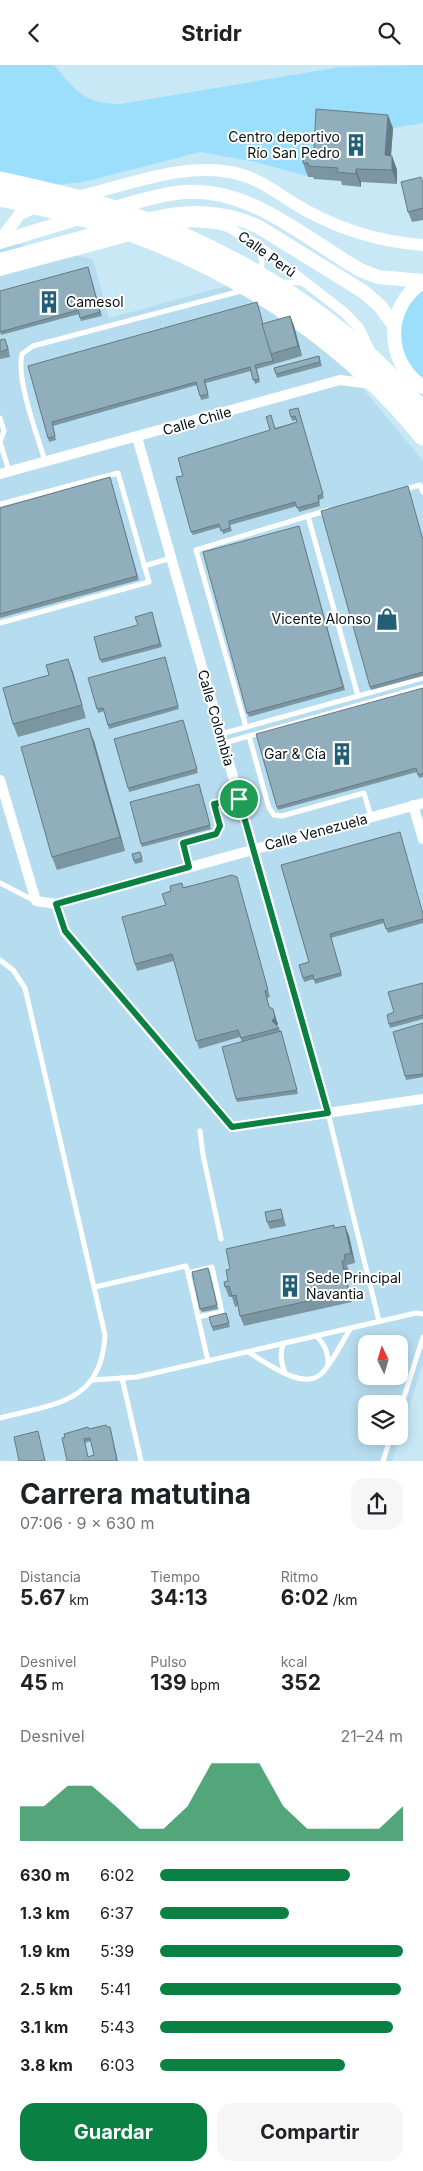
<!DOCTYPE html>
<html lang="es">
<meta charset="utf-8">
<style>
body{margin:0;font-family:Inter,sans-serif;background:#f6f6f6;color:#202124;height:100vh;display:flex;flex-direction:column;font-size:19px;white-space:nowrap}
*{box-sizing:border-box;margin:0}
p{font-size:16px;color:#757577}
.icon{flex:none;width:28px;height:28px;fill:none;stroke:currentColor;stroke-width:2;stroke-linecap:round;stroke-linejoin:round}
.map{position:relative;height:1396px;overflow:hidden}
.drawer{display:flex;flex-direction:column;background:#fff;flex:1}
.drawer>*{flex:none}
.needle{width:32px;rotate:355deg}
.controls{position:absolute;left:358px;top:1270px;display:grid;gap:10px}
.controls a{display:grid;place-items:center;width:50px;height:50px;border-radius:10px;background:#fff;box-shadow:0 2px 12px #0003;font-size:25px}
.pin{position:absolute;display:grid;place-items:center;width:42px;height:42px;color:#fff;margin:-21px;border:2px solid #fff;border-radius:50%;box-shadow:0 1px 5px #0007}
.round{display:grid;place-items:center;flex:none;width:52px;height:52px;border-radius:15px;background:#f6f6f6}
.summary{display:flex;align-items:center;justify-content:space-between;height:85px;padding:0 20px}
h1{font-size:28px;font-weight:700;line-height:38px}
.metrics{display:grid;grid-template-columns:repeat(3,1fr);gap:8px;height:85px;padding:5px 20px}
.metrics div{display:grid;align-content:center}
.metrics b{font-size:21px;font-weight:700}
.metrics small{font-size:14px;font-weight:400}
.metrics p{font-size:14px}
.chart{height:140px;padding:10px 20px}
.chart p{display:flex;justify-content:space-between}
.chart svg{width:100%;height:90px;margin-top:5px;fill:#0b8043;opacity:.7}
.cta{display:flex;gap:10px;margin-top:auto;padding:10px 20px}
.cta a{flex:1;height:58px;border-radius:15px;background:#0b8043;color:#fff;font-size:20px;font-weight:700;line-height:58px;text-align:center}
.cta a+a{background:#f6f6f6;color:#202124}
ul{padding:0 20px;list-style:none;font-size:16px}
li{display:grid;grid-template-columns:80px 60px 1fr;align-items:center;height:38px}
li i{height:12px;border-radius:6px;background:#0b8043}
header{display:flex;justify-content:space-between;align-items:center;height:65px;padding:0 20px;background:#fff;font-size:22px;font-weight:700}
.map>svg:first-child{display:block}
.built{fill:#b6ddef;fill-rule:evenodd}
.green{fill:#9bdffd}
.lines{fill:none;stroke-linecap:round;stroke-linejoin:round}
.service{stroke:#fff;stroke-width:5}
.minor{stroke:#fff;stroke-width:10}
.tertiary{stroke:#fff;stroke-width:12}
.secondary{stroke:#fff;stroke-width:14}
.motorway{stroke:#fff;stroke-width:19}
.wall{fill:#7c96a1;fill-rule:evenodd}
.shaded-wall{fill:#657a83}
.building{fill:#90aebb;stroke:#657a83;fill-rule:evenodd}
.route-casing{stroke:#fff;stroke-width:10}
.route{stroke:#0b8043;stroke-width:6}
.labels{text-anchor:middle;stroke-width:4;stroke-linejoin:round;paint-order:stroke}
.poi-label{font-size:14px;fill:#071216;stroke:#fff;text-anchor:end}
.street-label{font-size:14px;fill:#071216;stroke:#fff}
</style>
<header><svg class="icon" aria-label="back" viewBox="0 0 24 24"><path d="M15 5l-7 7 7 7"/></svg>Stridr<svg class="icon" aria-label="search" viewBox="0 0 24 24"><circle cx="10" cy="10" r="6"/><path d="M15 15l6 6"/></svg></header>
<div class="map">
<svg width="423" height="1396" viewBox="0 0 423 1396">
<rect width="100%" height="100%" fill="#c9e8f6"/>
<!-- built -->
<path class="built" d="M0,176L93,194L109,253L226,221L277,249L346,303L423,396V1299L392,1396H0ZM366,1279H399V1311H366ZM366,1339H399V1371H366Z"/>
<!-- green -->
<g class="green">
<path d="M0,0H54C75,25 84,39 120,39L340,2L423,0V58L393,63L321,58L319,98L308,97L306,111L256,97L200,87L83,117L0,126Z"/>
<path d="M423,224V316L403,291L399,264L408,239Z"/>
</g>
<g class="lines">
<!-- service -->
<g class="service">
<path d="M259,184L262,198L261,208"/>
<path d="M281,217L302,218"/>
<path d="M0,353L4,366L0,377L9,406"/>
<path d="M45,396C37,369 16,315 22,289L33,281L241,226"/>
<path d="M403,425L420,420L423,427"/>
<path d="M0,439L118,408L149,517L0,558"/>
<path d="M308,451L358,631"/>
<path d="M144,501L171,493"/>
<path d="M246,662L196,485L328,445"/>
<path d="M221,669L423,613"/>
<path d="M249,671L423,622"/>
<path d="M224,678L249,671L269,743L274,750L282,751L364,728L371,752"/>
<path d="M189,802L183,778L216,769L220,761L214,739L239,733"/>
<path d="M0,818L35,836"/>
<path d="M0,895L13,905L25,923L105,1270C102,1338 54,1339 0,1353"/>
<path d="M328,1048L379,1256"/>
<path d="M200,1066L203,1090L221,1174"/>
<path d="M212,1202L222,1247L198,1252L188,1208Z"/>
<path d="M95,1222L186,1201L188,1208"/>
<path d="M198,1252L208,1296"/>
<path d="M316,1271C325,1279 328,1287 328,1299"/>
<path d="M284,1278C279,1288 281,1298 285,1308"/>
<path d="M248,1287C266,1297 302,1326 321,1309C332,1299 342,1276 351,1263"/>
<path d="M122,1313L141,1396"/>
<path d="M93,1315L137,1312L416,1248L423,1249"/>
<path d="M399,1348L423,1272"/>
<path d="M383,1396L391,1371"/>
</g>
<!-- minor -->
<g class="minor">
<path d="M165,162L192,157L216,159L228,162L256,179L345,248L359,263L370,286"/>
<path d="M0,206L134,170"/>
<path d="M137,372L328,1048"/>
<path d="M0,409L340,315L371,319"/>
<path d="M0,715L36,836L56,839L423,738"/>
<path d="M413,740L423,774"/>
<path d="M56,839L65,867L232,1062L423,1034"/>
</g>
<!-- tertiary -->
<g class="tertiary">
<path d="M77,132C125,121 180,98 230,107C260,112 281,132 307,146C344,166 381,177 423,180"/>
<path d="M0,175L20,149L38,141"/>
</g>
<!-- secondary -->
<g class="secondary">
<path d="M110,144C134,138 159,129 184,127C251,122 306,174 360,205L378,212L423,216"/>
<path d="M143,156C183,145 221,144 259,162L364,227L380,241L394,260"/>
<path d="M0,177L82,152"/>
<path d="M0,195L117,163"/>
<path d="M423,217C384,242 385,297 423,322"/>
</g>
<!-- motorway -->
<g class="motorway">
<path d="M0,116C39,125 79,133 117,146C232,185 345,253 423,348"/>
<path d="M0,132C49,143 99,154 146,173C252,214 351,282 423,371"/>
</g>
</g>
<!-- wall -->
<g class="wall">
<path d="M393,63L391,91H392L397,105V119L361,117V122L342,120L341,116L314,114L313,112H308L303,98L314,84Z"/>
<path d="M423,117V155L412,157L408,147Z"/>
<path d="M88,202L102,251L81,256L79,249L1,270L0,266Z"/>
<path d="M290,251L294,261L302,291L257,304L260,317L255,319L251,306L206,318L209,333L201,335L197,320L53,361L56,375L49,377L28,301L263,259Z"/>
<path d="M0,275L8,281L10,292L0,294Z"/>
<path d="M319,291L322,301L277,313L274,303Z"/>
<path d="M298,343L324,433L319,435L320,441L299,447L297,441L230,460L232,466L223,469L221,462L193,470L191,467L183,411L275,363L297,357L296,355L292,356L289,345Z"/>
<path d="M110,412L139,515L0,553V443Z"/>
<path d="M299,461L345,625L249,652L247,648Z"/>
<path d="M423,474V611L371,625L370,622Z"/>
<path d="M153,551L162,582L102,598L100,595L138,560Z"/>
<path d="M165,592L179,644L109,664L104,646L98,648L97,644Z"/>
<path d="M68,594L86,653L18,672L13,659L49,610Z"/>
<path d="M423,623V712L419,713L417,707L278,745L277,742Z"/>
<path d="M184,658L198,708L129,727L128,723Z"/>
<path d="M94,676L125,786L57,805L52,792Z"/>
<path d="M199,719L211,764L142,782L141,779Z"/>
<path d="M140,787L143,797L135,799L132,789Z"/>
<path d="M281,800L423,848V858L388,868L384,858L331,873L342,911L315,919L314,914L304,917L299,900L309,897Z"/>
<path d="M237,812L270,932L267,933L269,942L278,959L277,960L279,963L282,970L298,1029L237,1037L236,1034L242,977L240,972L199,984L174,896L137,906L135,899L166,840L184,822Z"/>
<path d="M423,918V954L390,963L389,959L394,947Z"/>
<path d="M423,958V1012L406,1015L405,1011Z"/>
<path d="M281,1144L286,1161L270,1164L267,1157Z"/>
<path d="M345,1161L349,1171L355,1198L347,1200L349,1206H345L352,1237L244,1261L240,1251L238,1241L235,1242L232,1232H229L225,1222L228,1216L230,1204L335,1163Z"/>
<path d="M208,1203L218,1244L202,1247L200,1244Z"/>
<path d="M226,1248L230,1262L213,1266L212,1262Z"/>
<path d="M107,1362H110L111,1365L118,1396H67L65,1372L89,1364ZM91,1376L94,1390L88,1392L85,1378Z"/>
</g>
<!-- shaded-wall -->
<g class="shaded-wall">
<path d="M388,50L393,63L390,103L385,90Z"/>
<path d="M392,91L397,105V119L392,105Z"/>
<path d="M356,104L361,117V122L356,109Z"/>
<path d="M290,251L294,261L302,291L298,281Z"/>
<path d="M68,594L73,607L86,653L82,640Z"/>
<path d="M89,663L94,676L125,786L120,772Z"/>
<path d="M273,944L278,959L275,963L272,956Z"/>
<path d="M345,1161L349,1171L355,1198L351,1188Z"/>
<path d="M342,1196L345,1206L352,1237L349,1227Z"/>
</g>
<!-- building -->
<g class="building">
<path d="M316,44L388,50L385,90L392,91V105L356,104V109L337,107L338,103L309,101L308,98H303V83L314,84Z"/>
<path d="M421,112L423,118V143L408,147L401,117Z"/>
<path d="M88,202L100,247L80,253L78,245L0,267V226Z"/>
<path d="M257,237L273,296L255,300L259,314L253,315L250,302L204,315L208,329L200,331L196,317L52,357L55,371L48,373L28,301Z"/>
<path d="M290,251L298,281L271,289L262,259Z"/>
<path d="M5,274L8,284L0,287V275Z"/>
<path d="M319,291L320,297L276,309L274,303Z"/>
<path d="M298,343L323,429L318,431L319,437L297,443L295,437L229,456L230,463L221,466L219,459L191,467L176,412L183,411L178,393L270,365L266,352L271,350L275,364L297,357L295,351L291,352L289,345Z"/>
<path d="M110,412L137,511L0,549V443Z"/>
<path d="M408,421L423,475V607L370,622L321,446Z"/>
<path d="M299,461L343,622L247,648L203,487Z"/>
<path d="M152,547L160,579L100,595L94,572L138,560L135,552Z"/>
<path d="M165,592L178,641L108,660L103,643L97,644L88,613Z"/>
<path d="M68,594L82,640L13,659L3,623L49,610L46,600Z"/>
<path d="M423,623V708L418,710L416,703L277,742L256,669Z"/>
<path d="M183,655L197,704L128,723L114,674Z"/>
<path d="M89,663L120,772L52,792L21,682Z"/>
<path d="M199,719L210,760L141,779L130,737Z"/>
<path d="M400,767L423,849V854L386,864L383,854L330,869L341,908L314,915L313,910L303,913L299,900L309,897L281,800Z"/>
<path d="M140,787L142,793L134,796L132,789Z"/>
<path d="M232,810L237,812L268,925L265,926L269,942L273,944L275,952L272,956L279,963L241,973L238,965L196,976L172,889L135,899L122,852L166,840L162,829L171,826L170,821L182,818L183,823Z"/>
<path d="M423,918V950L389,959L387,950L394,947L388,927Z"/>
<path d="M423,958V1009L405,1011L393,967Z"/>
<path d="M281,966L297,1025L236,1034L222,982Z"/>
<path d="M281,1144L283,1154L267,1157L265,1147Z"/>
<path d="M334,1160V1163L345,1161L351,1188L344,1190L345,1195L342,1196L349,1227L240,1251L236,1230L232,1231L229,1221L225,1222L224,1217L228,1216L226,1205L230,1204L226,1184Z"/>
<path d="M208,1203L217,1240L200,1244L192,1207Z"/>
<path d="M226,1248L229,1258L212,1262L209,1252Z"/>
<path d="M106,1360L107,1362H110L117,1396H67L62,1373L65,1372L64,1369L88,1362L89,1364ZM90,1373L94,1390L88,1392L84,1374Z"/>
<path d="M38,1366L45,1396H19L14,1372Z"/>
</g>
<g class="lines">
<defs>
<path id="route" d="M239,734L328,1048L232,1062L65,866L56,839L189,802L183,778L216,769L220,761L214,739Z"/>
</defs>
<!-- route casing -->
<use href="#route" class="route-casing"/>
<!-- route -->
<use href="#route" class="route"/>
</g>
<!-- icons -->
<defs>
<symbol id="building-bare" viewBox="-9 -9 18 18"><path d="M-4-6H4V6H1V3H-1V6H-4ZM-2.5-4.3h1.7v1.8h-1.7ZM.8-4.3h1.7v1.8H.8ZM-2.5-1h1.7V.8h-1.7ZM.8-1h1.7V.8H.8Z" fill="#225f76" stroke="#fff" stroke-width="2.5" paint-order="stroke"/></symbol>
<symbol id="shop-bare" viewBox="-9 -9 18 18"><path d="M-5-2.5h2.3a2.7 3.5 0 0 1 5.4 0H5L5.5 6h-11ZM-1.5-2.5h3a1.5 2.3 0 0 0-3 0Z" fill="#225f76" stroke="#fff" stroke-width="2.5" paint-order="stroke"/></symbol>
</defs>
<g fill-rule="evenodd">
<use href="#building-bare" x="340" y="64" width="32" height="32"/>
<use href="#building-bare" x="33" y="221" width="32" height="32"/>
<use href="#shop-bare" x="371" y="538" width="32" height="32"/>
<use href="#building-bare" x="326" y="673" width="32" height="32"/>
<use href="#building-bare" x="274" y="1205" width="32" height="32"/>
</g>
<g class="labels">
<!-- poi labels -->
<g class="poi-label">
<text x="340" y="77">Centro deportivo<tspan x="340" dy="16">Río San Pedro</tspan></text>
<text x="66" y="242" text-anchor="start">Camesol</text>
<text x="371" y="559">Vicente Alonso</text>
<text x="326" y="694">Gar &amp; Cía</text>
<text x="306" y="1218" text-anchor="start">Sede Principal<tspan x="306" dy="16">Navantia</tspan></text>
</g>
<!-- street labels -->
<g class="street-label">
<text transform="translate(267 189) rotate(36)" y="5">Calle Perú</text>
<text transform="translate(197 356) rotate(-16)" y="5">Calle Chile</text>
<text transform="translate(216 653) rotate(74)" y="5">Calle Colombia</text>
<text transform="translate(316 767) rotate(-15)" y="5">Calle Venezuela</text>
</g>
</g>
</svg>
<div class="controls">
<a><svg class="needle" viewBox="-14 -14 28 28"><path d="M0-13l5 13h-10z" fill="#e53935"/><path d="M0 13l5-13h-10z" fill="#757577"/></svg></a>
<a><svg class="icon" aria-label="layers" viewBox="0 0 24 24"><path d="M12 4l9 5-9 5-9-5zM3 14l9 5 9-5"/></svg></a>
</div>
<div class="pin" style="left:239px;top:734px;background:#1e9e55"><svg class="icon" aria-label="arrive" viewBox="0 0 24 24"><path d="M6 21V4h12l-3 4 3 4H6"/></svg></div>
</div>
<section class="drawer">
<div class="summary"><div><h1>Carrera matutina</h1><p>07:06 · 9 × 630 m</p></div><a class="round"><svg class="icon" aria-label="share" viewBox="0 0 24 24"><path d="M12 15V3M7 8l5-5 5 5M5 13v7h14v-7"/></svg></a></div>
<div class="metrics">
<div><p>Distancia</p><b>5.67<small> km</small></b></div>
<div><p>Tiempo</p><b>34:13</b></div>
<div><p>Ritmo</p><b>6:02<small> /km</small></b></div>
</div>
<div class="metrics">
<div><p>Desnivel</p><b>45<small> m</small></b></div>
<div><p>Pulso</p><b>139<small> bpm</small></b></div>
<div><p>kcal</p><b>352</b></div>
</div>
<div class="chart"><p><span>Desnivel</span>21–24 m</p>
<svg viewBox="0 0 160 44" preserveAspectRatio="none"><path d="M0 44V27L10 27L20 17L30 17L40 27L50 38L60 38L70 27L80 6L90 6L100 6L110 27L120 38L130 38L140 38L150 38L160 27V44z"/></svg>
</div>
<ul>
<li><b>630 m</b>6:02<i style="width:78%"></i></li>
<li><b>1.3 km</b>6:37<i style="width:53%"></i></li>
<li><b>1.9 km</b>5:39<i style="width:100%"></i></li>
<li><b>2.5 km</b>5:41<i style="width:99%"></i></li>
<li><b>3.1 km</b>5:43<i style="width:96%"></i></li>
<li><b>3.8 km</b>6:03<i style="width:76%"></i></li>
</ul>
<div class="cta"><a>Guardar</a><a>Compartir</a></div>
</section>
